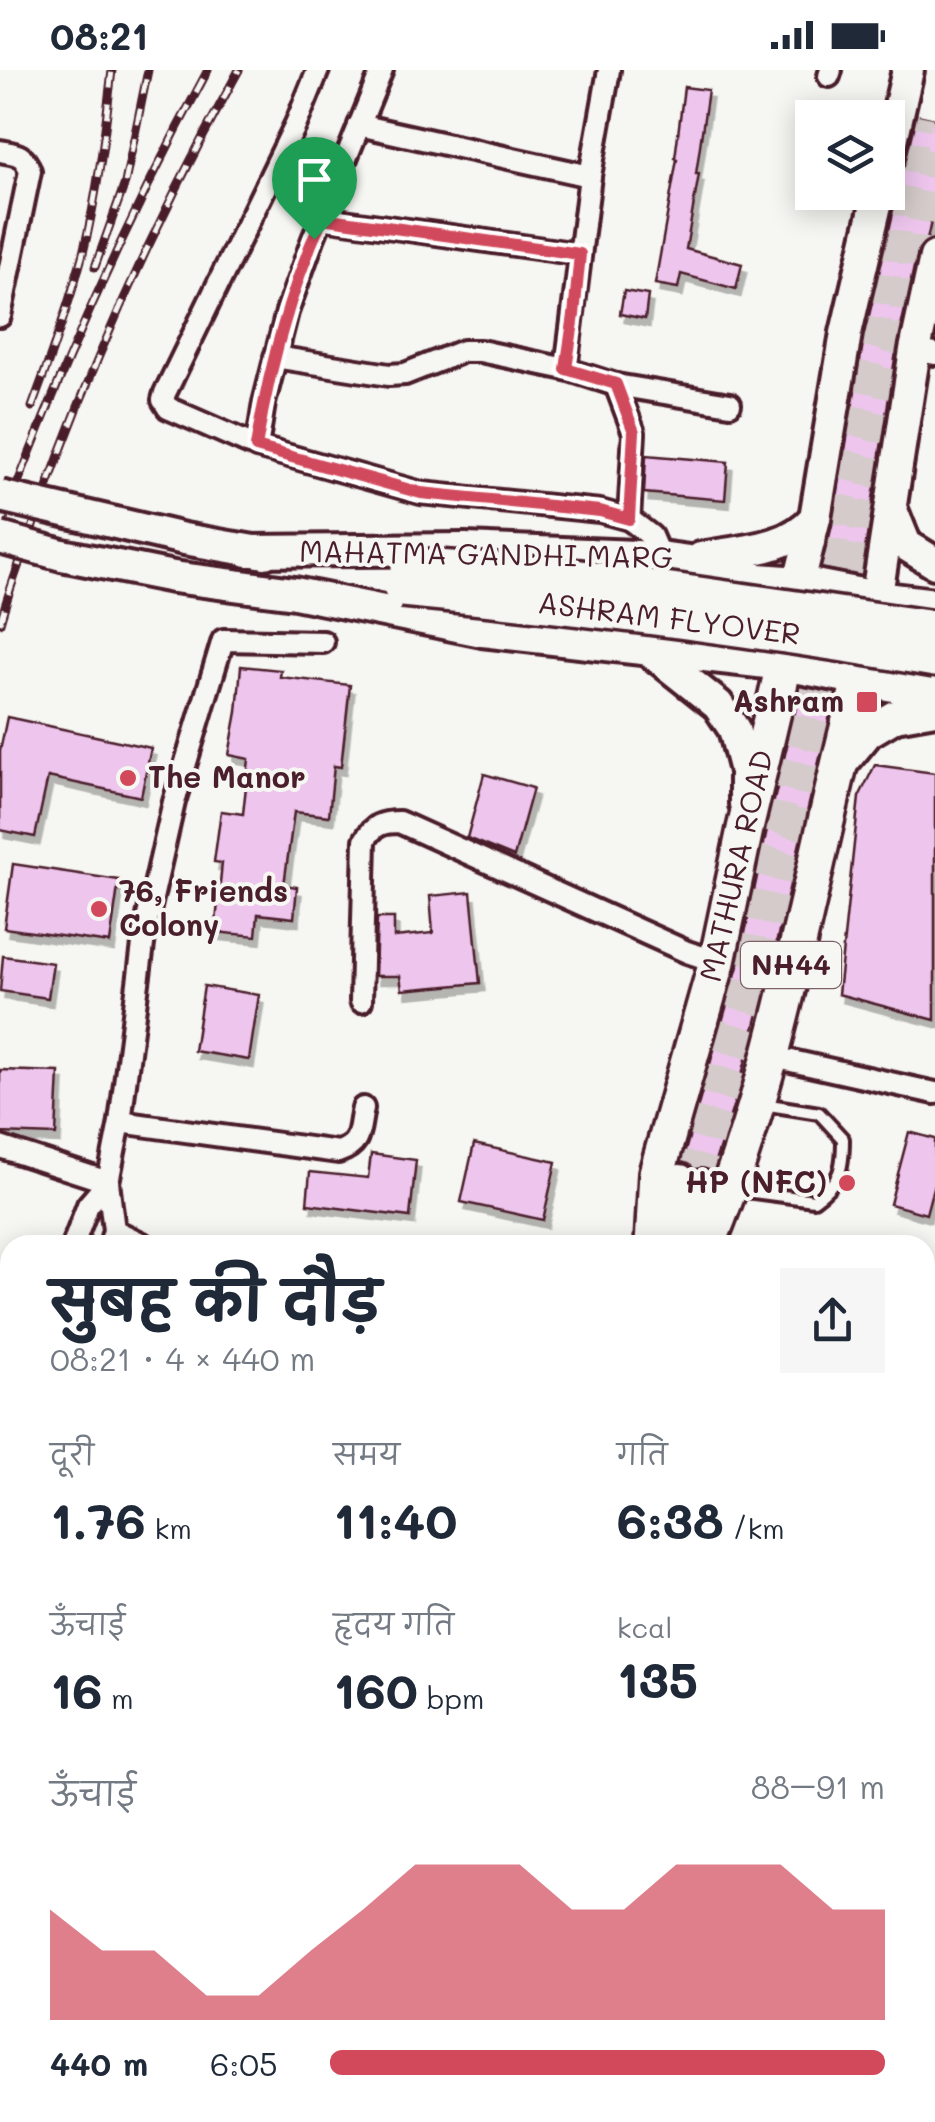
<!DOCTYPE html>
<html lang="hi">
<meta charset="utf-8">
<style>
body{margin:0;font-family:Mali,"Playpen Sans Deva",sans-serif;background:#f6f6f7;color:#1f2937;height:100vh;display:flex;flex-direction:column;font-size:38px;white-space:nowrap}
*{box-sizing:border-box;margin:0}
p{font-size:32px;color:#747a83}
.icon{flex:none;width:55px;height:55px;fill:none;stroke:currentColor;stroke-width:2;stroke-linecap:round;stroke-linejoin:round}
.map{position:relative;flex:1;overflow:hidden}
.sheet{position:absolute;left:0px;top:1165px;width:935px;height:888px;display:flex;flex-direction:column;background:#fff;border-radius:30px 30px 0 0;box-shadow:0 5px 25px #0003}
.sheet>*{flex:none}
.fabs{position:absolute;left:795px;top:30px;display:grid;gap:20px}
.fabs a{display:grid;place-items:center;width:110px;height:110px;border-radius:0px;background:#fff;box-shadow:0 5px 25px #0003;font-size:50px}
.pin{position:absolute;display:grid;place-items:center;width:85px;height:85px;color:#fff;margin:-102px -42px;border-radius:50% 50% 50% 0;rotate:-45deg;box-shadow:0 0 10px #0007}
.pin .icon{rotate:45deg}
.round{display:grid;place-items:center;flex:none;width:105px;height:105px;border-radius:0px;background:#f6f6f7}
.summary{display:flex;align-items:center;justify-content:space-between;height:170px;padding:0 50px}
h1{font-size:55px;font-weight:700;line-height:75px}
.figures{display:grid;grid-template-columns:repeat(3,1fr);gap:15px;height:170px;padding:10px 50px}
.figures div{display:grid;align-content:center}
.figures b{font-size:50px;font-weight:700}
.figures small{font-size:28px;font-weight:400}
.figures p{font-size:28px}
.chart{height:280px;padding:20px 50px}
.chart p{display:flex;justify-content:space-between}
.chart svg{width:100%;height:180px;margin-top:10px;fill:#d1495b;opacity:.7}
ul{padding:0 50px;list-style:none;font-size:32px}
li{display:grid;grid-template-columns:160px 120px 1fr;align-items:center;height:75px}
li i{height:25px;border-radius:12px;background:#d1495b}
.status{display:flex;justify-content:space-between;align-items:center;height:70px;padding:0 50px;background:#fff;direction:ltr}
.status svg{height:28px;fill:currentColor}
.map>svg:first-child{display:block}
.green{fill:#b2d994;stroke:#7e7c60;stroke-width:2.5}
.building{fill:#eec5ed;stroke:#4a1f2b;stroke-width:2.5;filter:url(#shadow)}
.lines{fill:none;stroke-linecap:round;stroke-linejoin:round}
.primary-tunnel{stroke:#d4cbca;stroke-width:30;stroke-dasharray:30 15;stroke-linecap:butt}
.lane-casing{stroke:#4a1f2b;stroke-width:18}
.street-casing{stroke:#4a1f2b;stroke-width:28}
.primary-casing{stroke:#4a1f2b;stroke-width:38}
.highway-casing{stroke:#4a1f2b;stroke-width:42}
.lane{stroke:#f6f6f2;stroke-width:10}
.street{stroke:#f6f6f2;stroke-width:20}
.primary{stroke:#f6f6f2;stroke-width:30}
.highway{stroke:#f6f6f2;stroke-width:35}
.rail-casing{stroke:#4a1f2b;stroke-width:9}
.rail{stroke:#f6f6f2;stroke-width:5;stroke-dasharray:15;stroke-linecap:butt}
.primary-bridge-casing{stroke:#4a1f2b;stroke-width:38;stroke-linecap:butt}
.highway-bridge-casing{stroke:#4a1f2b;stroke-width:42;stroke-linecap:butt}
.primary-bridge{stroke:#f6f6f2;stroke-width:30}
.highway-bridge{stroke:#f6f6f2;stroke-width:35}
.route-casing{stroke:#fff;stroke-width:20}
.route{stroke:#d1495b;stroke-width:12}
.poi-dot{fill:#d1495b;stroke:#f6f6f2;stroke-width:4}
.labels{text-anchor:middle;stroke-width:8;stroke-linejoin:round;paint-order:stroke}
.shield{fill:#f6f6f2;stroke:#7e6067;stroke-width:2.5}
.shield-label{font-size:28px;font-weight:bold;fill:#4a1f2b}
.street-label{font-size:30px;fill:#4a1f2b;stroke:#f6f6f2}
.poi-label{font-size:30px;font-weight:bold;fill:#4a1f2b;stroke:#f6f6f2;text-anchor:end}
</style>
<div class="status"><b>08:21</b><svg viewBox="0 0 49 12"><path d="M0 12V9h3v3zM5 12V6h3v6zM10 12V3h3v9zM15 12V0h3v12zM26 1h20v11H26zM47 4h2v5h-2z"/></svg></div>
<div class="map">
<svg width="935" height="2052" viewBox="0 0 935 2052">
<defs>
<filter id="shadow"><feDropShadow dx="4.5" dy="8" stdDeviation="0" flood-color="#0004"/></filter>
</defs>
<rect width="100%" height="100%" fill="#f6f6f2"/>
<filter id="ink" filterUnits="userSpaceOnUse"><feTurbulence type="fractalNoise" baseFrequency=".01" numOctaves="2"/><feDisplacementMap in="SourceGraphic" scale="20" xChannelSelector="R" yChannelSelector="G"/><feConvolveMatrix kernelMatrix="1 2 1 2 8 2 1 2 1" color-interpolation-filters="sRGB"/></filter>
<g filter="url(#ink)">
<!-- green -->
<path class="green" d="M925,1566L935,1567V2020L930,2052H906L866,2043L925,2042Z"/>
<!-- building -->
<g class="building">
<path d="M684,17L708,20L696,104H699L686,179L742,194L736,219L681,204L678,218L655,214L677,89L675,88Z"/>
<path d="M917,45L935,49V133L927,170L921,175L917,183L897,276L861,505L822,497L833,451L864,267L897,126V118L893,109L906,93Z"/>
<path d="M624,221L648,225L645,249L620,244Z"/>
<path d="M646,385L728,392L725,430L644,423Z"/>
<path d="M241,596L281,600L280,607L350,615L341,697L334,696L329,746L294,742L284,815L297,817L294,848L258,844L256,866L215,862L222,793L214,792L221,741L243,744L249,689L229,685L237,642Z"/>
<path d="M801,617L835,624L772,891L735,1031L712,1101L705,1098L695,1099L682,1092L738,896L766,764Z"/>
<path d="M7,647L151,678L141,727L48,707L35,767L0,760V681Z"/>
<path d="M875,695L935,703V950L838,924L859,727Z"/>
<path d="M484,704L533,718L514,787L467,768Z"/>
<path d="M13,794L119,810L110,873L4,858Z"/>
<path d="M471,822L480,913L402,920L400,906H375L377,848H394V867L433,863L430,826Z"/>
<path d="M3,886L53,893L48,928L0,921Z"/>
<path d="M204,916L259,925L249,990L194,981Z"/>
<path d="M0,1000L59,1002L56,1065L0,1063Z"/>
<path d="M909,1062L935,1069V1110L926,1144L890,1134Z"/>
<path d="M474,1074L556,1092L543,1150L461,1132Z"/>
<path d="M371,1084L416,1090L410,1147L307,1134L310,1102L368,1108Z"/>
</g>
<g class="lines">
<!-- primary-tunnel -->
<g class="primary-tunnel">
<path d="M680,1110L735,930L812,608L826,506L918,45"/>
<path d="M701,1116L756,940L834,613L935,81"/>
</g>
<defs>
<g id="lane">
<path d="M737,1120L814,1130C840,1111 843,1101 843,1069L819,1043L763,1034"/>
<path d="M0,1458L10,1461"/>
</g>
<g id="street">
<path d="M318,0L296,54L165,323L163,330L168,338L257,377L421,423L600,441L629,449L651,466L660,487"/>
<path d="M829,6L831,0"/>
<path d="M359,55L590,106"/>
<path d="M0,81C17,84 24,84 30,101L0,246"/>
<path d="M323,148L579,184"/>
<path d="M915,280L935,284"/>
<path d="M275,287L389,305L405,304L463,281H480L566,299L616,315L730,334"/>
<path d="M566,299L590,106L609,0"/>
<path d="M616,315L634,363L629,449"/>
<path d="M257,377L264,333L287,242L313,169L382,0"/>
<path d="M361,931L365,770C374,755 382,752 399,752L687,882L717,892"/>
<path d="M769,986L935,1023"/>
<path d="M120,1052L338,1082C362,1074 358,1061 363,1038"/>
<path d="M0,1077L108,1112"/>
<path d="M114,1160L145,1175"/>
<path d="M73,1175L88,1135L108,1112"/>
<path d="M110,1175L114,1160L108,1112L120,1052L145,859L174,732L223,570L323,572"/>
<path d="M925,1428L935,1430"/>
<path d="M0,1975L10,1976"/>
<path d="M926,2041L935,1971"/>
<path d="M69,2052L71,2042"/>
<path d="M118,2052L120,2042"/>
<path d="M397,2052L399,2042"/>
<path d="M541,2052L543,2042"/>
</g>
<g id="primary">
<path d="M888,88L908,0"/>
<path d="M891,438L906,475L935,493"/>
<path d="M184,469L265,483"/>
<path d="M248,481L465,479L660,487L689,491L759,509L799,512L877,527L935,534"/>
<path d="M701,488C741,480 787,481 815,448"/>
<path d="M173,507L295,523L482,561L784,595L935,624"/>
<path d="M799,512L815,448L846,263L879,122"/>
<path d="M874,544L915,280L935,187"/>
<path d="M650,581L718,635L734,659L745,701V734"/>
<path d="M840,696L868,662L895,646L935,639"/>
<path d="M662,1172L680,1110"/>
<path d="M692,1175L701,1116"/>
</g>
<g id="highway">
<path d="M653,1175L657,1103L717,892L745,759L784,595L799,512"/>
<path d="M707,1175C782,995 810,799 860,611"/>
<path d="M470,2052L472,2042"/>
<path d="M510,2052L512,2042"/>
</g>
</defs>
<!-- lane casing -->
<use href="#lane" class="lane-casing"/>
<!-- street casing -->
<use href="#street" class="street-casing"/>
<!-- primary casing -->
<use href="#primary" class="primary-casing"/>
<!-- highway casing -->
<use href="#highway" class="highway-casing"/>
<!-- lane -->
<use href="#lane" class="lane"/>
<!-- street -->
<use href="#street" class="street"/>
<!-- primary -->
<use href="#primary" class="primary"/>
<!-- highway -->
<use href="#highway" class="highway"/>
<defs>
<g id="rail">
<path d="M95,197L125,113L148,0"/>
<path d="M32,337C51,286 69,235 83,183C98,123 105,61 112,0"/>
<path d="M0,460C59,302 127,149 208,0"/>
<path d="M0,553C11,513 26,475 40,437C94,286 161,140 239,0"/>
</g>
</defs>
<!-- rail casing -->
<use href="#rail" class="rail-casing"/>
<!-- rail -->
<use href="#rail" class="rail"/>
<defs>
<g id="primary-bridge">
<path d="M0,426L184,469"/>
<path d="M0,468L62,485L173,507"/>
</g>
<g id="highway-bridge">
<path d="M409,496L581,508L935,559"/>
<path d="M402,519C581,536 758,558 935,589"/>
</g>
</defs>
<!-- primary-bridge casing -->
<use href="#primary-bridge" class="primary-bridge-casing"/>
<!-- highway-bridge casing -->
<use href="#highway-bridge" class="highway-bridge-casing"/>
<!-- primary-bridge -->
<use href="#primary-bridge" class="primary-bridge"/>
<!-- highway-bridge -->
<use href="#highway-bridge" class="highway-bridge"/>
</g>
</g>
<g class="lines" filter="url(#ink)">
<defs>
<path id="route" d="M322,148L580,184L574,245L566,299L616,314L634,362L629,449L600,441L421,423L256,377C269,298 290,221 322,148Z"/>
</defs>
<!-- route casing -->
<use href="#route" class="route-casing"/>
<!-- route -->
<use href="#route" class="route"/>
</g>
<!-- markers -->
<g class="poi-dot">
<rect x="855" y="620" width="24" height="24" rx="5"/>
<circle cx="128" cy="708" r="10"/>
<circle cx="99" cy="839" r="10"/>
<circle cx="847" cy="1113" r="10"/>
</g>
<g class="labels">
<!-- shield labels -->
<rect class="shield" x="741" y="872" width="100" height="46" rx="8"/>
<g class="shield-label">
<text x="791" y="905">NH44</text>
</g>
<!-- street labels -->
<g class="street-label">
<text transform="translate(486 485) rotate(1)" y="10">MAHATMA GANDHI MARG</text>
<text transform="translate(669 549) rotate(7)" y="10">ASHRAM FLYOVER</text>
<text transform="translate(737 796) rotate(-77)" y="10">MATHURA ROAD</text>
</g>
<!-- poi labels -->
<g class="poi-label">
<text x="844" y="642">Ashram</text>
<text x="148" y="718" text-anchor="start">The Manor</text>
<text x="119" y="832" text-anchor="start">76, Friends<tspan x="119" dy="34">Colony</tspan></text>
<text x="827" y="1123">HP (NFC)</text>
</g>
</g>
</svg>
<div class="fabs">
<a><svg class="icon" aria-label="layers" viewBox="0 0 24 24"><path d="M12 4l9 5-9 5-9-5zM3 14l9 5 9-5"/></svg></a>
</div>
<div class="pin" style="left:314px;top:169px;background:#1e9e55"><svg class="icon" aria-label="arrive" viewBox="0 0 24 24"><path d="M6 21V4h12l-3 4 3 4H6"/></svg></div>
<section class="sheet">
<div class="summary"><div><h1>सुबह की दौड़</h1><p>08:21 · 4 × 440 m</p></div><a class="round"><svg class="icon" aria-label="share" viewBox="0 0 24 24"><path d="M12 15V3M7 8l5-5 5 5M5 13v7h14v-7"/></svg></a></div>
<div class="figures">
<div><p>दूरी</p><b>1.76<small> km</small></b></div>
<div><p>समय</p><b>11:40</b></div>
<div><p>गति</p><b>6:38<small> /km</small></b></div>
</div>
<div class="figures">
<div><p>ऊँचाई</p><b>16<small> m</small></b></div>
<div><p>हृदय गति</p><b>160<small> bpm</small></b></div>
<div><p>kcal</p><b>135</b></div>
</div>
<div class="chart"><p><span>ऊँचाई</span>88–91 m</p>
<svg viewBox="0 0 160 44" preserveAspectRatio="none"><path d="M0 44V17L10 27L20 27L30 38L40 38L50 27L60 17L70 6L80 6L90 6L100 17L110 17L120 6L130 6L140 6L150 17L160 17V44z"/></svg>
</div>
<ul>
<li><b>440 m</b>6:05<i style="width:100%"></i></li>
</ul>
</section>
</div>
